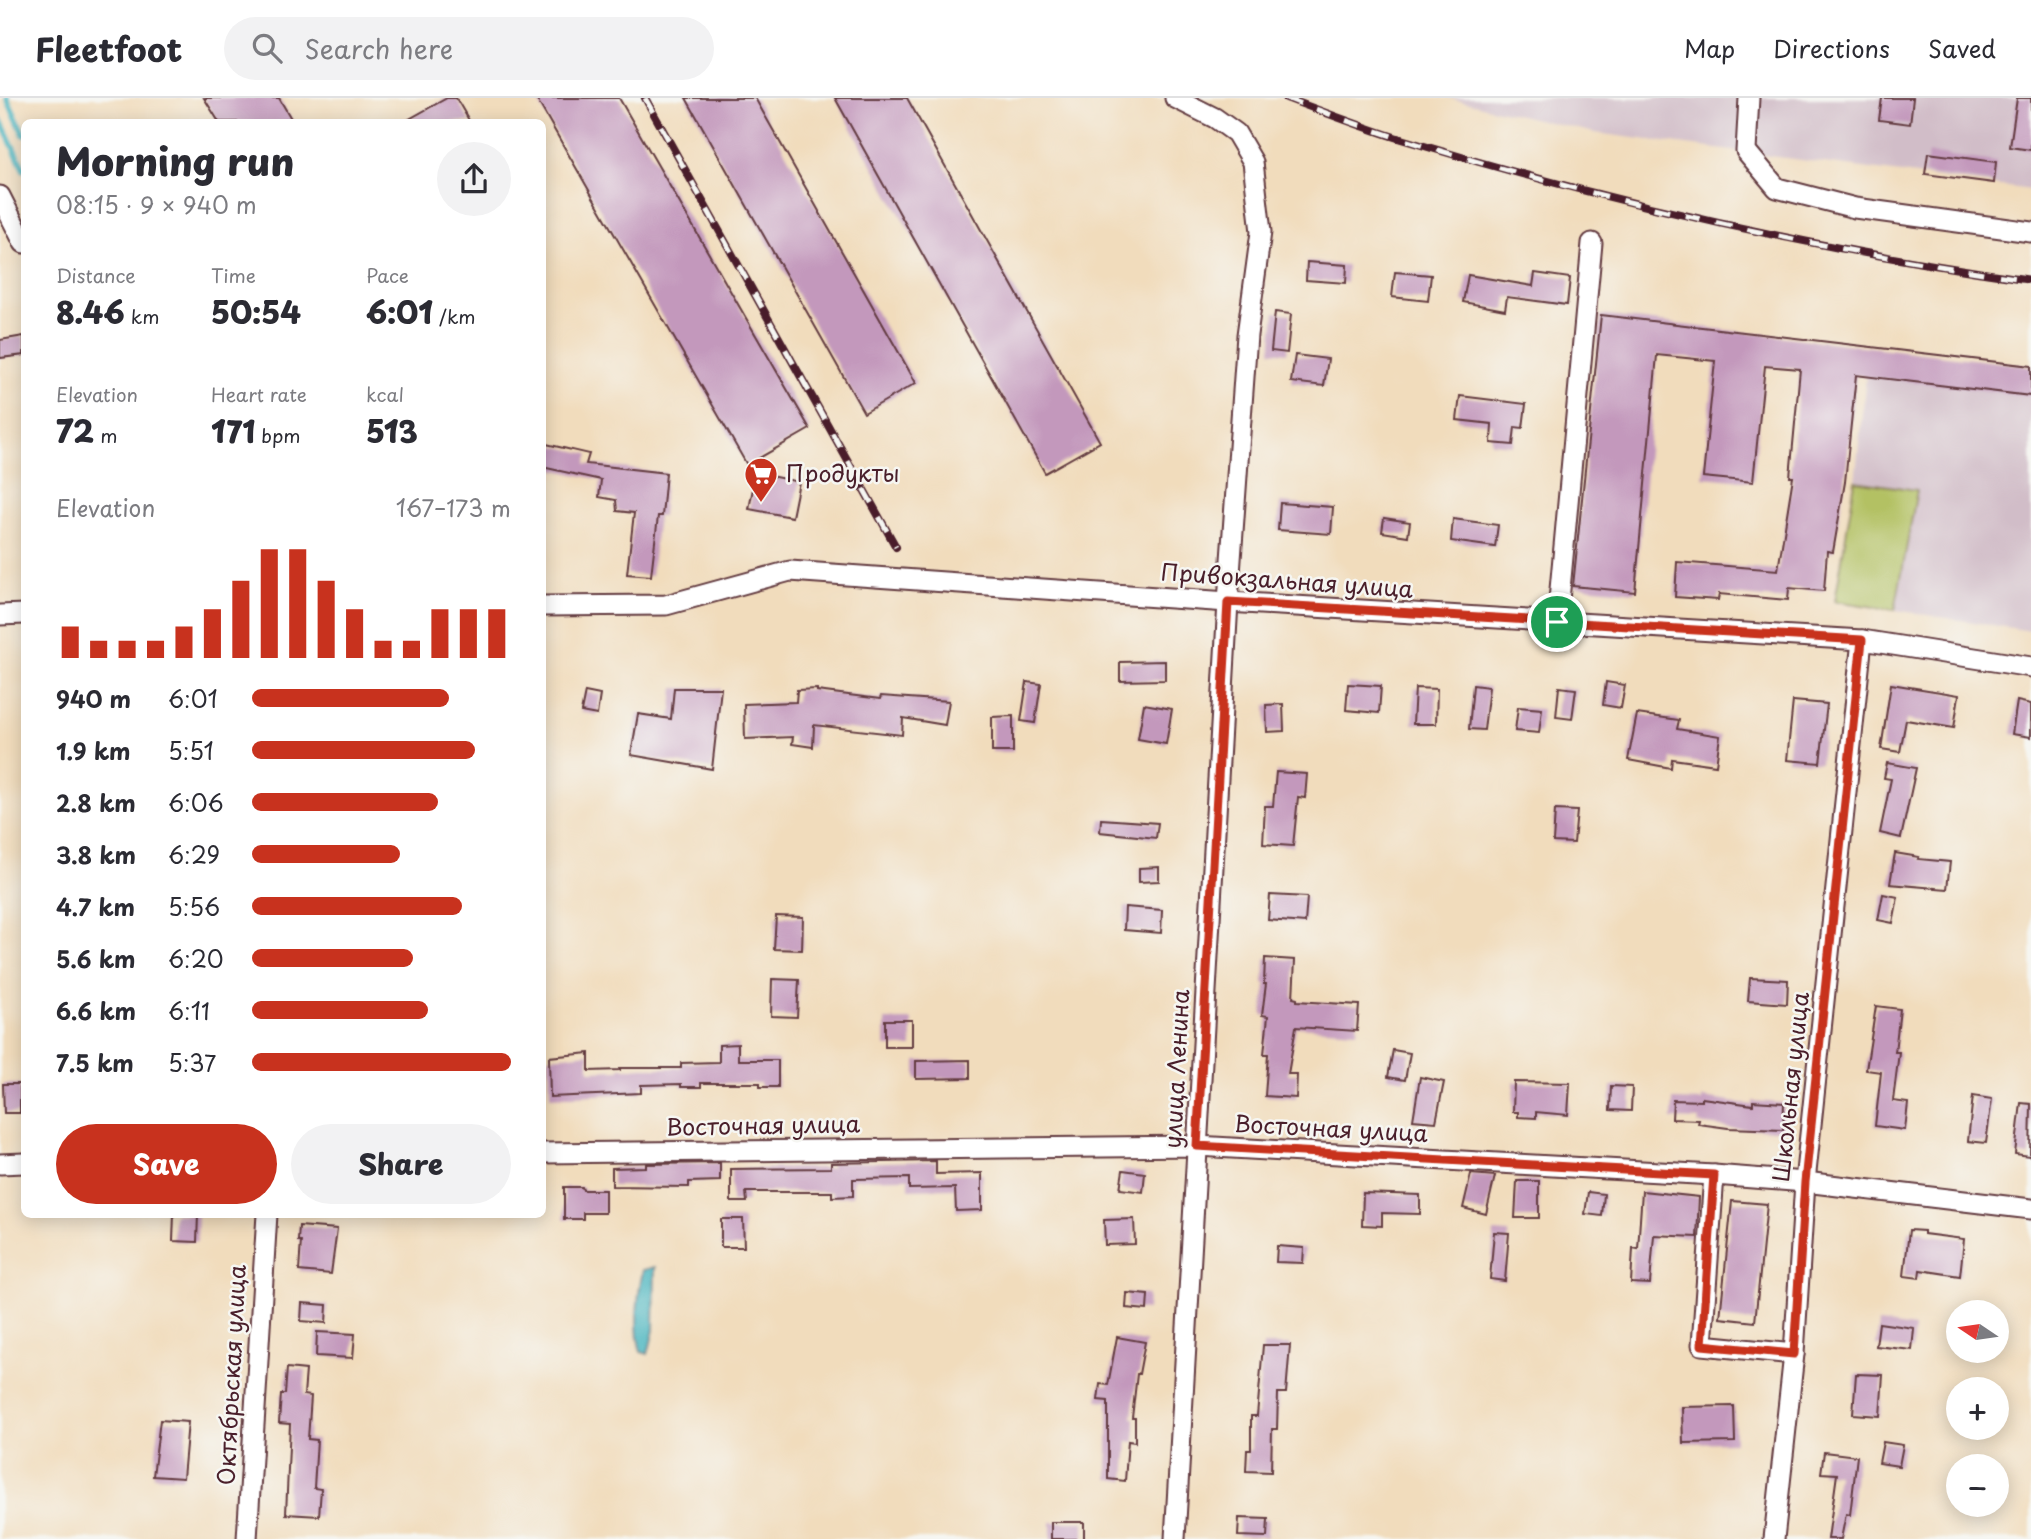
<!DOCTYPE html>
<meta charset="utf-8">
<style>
body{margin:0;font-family:"Playpen Sans",sans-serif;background:#f2f2f3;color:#2b2b33;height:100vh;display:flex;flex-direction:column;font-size:26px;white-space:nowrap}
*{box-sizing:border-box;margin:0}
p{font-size:23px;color:#7c7c81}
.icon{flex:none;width:38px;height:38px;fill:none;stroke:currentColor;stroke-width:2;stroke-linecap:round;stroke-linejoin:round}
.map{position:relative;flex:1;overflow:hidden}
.drawer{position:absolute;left:21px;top:21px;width:525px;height:1099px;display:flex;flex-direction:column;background:#fff;border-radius:10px;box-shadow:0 4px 18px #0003}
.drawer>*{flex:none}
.needle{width:46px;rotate:283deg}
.buttons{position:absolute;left:1946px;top:1202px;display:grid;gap:14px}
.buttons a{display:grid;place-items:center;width:63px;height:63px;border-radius:50%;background:#fff;box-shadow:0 4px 18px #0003;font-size:35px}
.pin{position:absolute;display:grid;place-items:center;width:60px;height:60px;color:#fff;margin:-30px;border:4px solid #fff;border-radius:50%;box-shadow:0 2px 7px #0007}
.round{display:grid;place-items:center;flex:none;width:74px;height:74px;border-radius:37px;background:#f2f2f3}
.head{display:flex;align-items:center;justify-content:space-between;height:119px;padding:0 35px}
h1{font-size:38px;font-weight:800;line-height:52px}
.figures{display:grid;grid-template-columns:repeat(3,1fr);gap:10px;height:119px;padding:7px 35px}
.figures div{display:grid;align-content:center}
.figures b{font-size:30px;font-weight:800}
.figures small{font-size:19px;font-weight:400}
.figures p{font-size:19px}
.chart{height:196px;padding:14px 35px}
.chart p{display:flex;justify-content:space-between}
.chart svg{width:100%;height:126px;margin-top:7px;stroke:#c8321e;stroke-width:6}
.action{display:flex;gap:14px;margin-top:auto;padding:14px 35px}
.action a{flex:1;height:80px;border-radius:42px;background:#c8321e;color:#fff;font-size:28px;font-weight:800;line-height:80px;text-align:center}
.action a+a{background:#f2f2f3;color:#2b2b33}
ul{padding:0 35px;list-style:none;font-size:23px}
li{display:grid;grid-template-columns:112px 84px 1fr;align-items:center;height:52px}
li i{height:18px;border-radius:9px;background:#c8321e}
header{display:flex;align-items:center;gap:42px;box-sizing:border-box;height:98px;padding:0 35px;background:#fff;border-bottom:2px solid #e1e1e2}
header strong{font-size:33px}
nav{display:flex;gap:38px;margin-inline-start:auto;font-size:24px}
.search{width:490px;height:63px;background:#f2f2f3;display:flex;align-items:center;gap:18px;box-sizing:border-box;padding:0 24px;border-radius:38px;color:#7c7c81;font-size:26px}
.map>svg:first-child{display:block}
.industrial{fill:#d1bdc8}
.green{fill:#b3c163;stroke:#7e7047;stroke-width:2}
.water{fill:#42b2bd;stroke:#466874;stroke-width:2}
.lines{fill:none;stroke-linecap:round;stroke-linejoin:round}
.stream{stroke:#42b2bd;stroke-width:6}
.building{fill:#c398bc}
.minor-casing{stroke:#633b41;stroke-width:23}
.minor{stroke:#fff;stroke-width:19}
.rail-casing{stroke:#4a1f2b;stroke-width:8}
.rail{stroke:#f6f6f2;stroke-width:5;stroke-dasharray:16;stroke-linecap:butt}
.route-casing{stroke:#fff;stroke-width:14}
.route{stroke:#c8321e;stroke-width:9}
.labels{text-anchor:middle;stroke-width:5;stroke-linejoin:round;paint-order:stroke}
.poi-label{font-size:23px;fill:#4a1f2b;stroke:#f6f6f2;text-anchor:start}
.street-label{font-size:23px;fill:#4a1f2b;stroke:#f6f6f2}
</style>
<header>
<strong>Fleetfoot</strong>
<div class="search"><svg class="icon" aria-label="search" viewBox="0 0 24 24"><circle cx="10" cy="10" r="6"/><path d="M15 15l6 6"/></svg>Search here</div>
<nav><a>Map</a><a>Directions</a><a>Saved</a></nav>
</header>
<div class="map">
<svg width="2031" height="1441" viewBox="0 0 2031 1441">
<rect width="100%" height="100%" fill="#f6f6f2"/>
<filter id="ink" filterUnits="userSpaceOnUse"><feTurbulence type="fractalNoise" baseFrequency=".0143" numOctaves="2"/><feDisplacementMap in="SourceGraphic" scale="14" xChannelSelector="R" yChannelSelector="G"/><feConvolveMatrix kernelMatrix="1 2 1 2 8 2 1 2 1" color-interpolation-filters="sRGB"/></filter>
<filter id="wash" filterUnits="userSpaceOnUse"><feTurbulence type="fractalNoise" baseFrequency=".00686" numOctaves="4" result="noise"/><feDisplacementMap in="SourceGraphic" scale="28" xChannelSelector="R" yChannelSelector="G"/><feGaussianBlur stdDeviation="1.57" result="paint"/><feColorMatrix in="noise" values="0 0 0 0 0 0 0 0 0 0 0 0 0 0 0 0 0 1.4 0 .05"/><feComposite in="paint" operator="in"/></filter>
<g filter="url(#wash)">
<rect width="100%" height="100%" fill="#f1dcbc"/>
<!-- industrial -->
<g class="industrial">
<path d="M1448,0H2031V92L1595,35Z"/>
<path d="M2031,268V533L1895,512L1917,392L1855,383L1866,278Z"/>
</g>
<!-- green -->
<path class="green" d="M1855,383L1917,392L1895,512L1835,503Z"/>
<!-- water -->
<path class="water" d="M655,1169L654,1232L648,1256L641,1254C634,1230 638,1196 643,1172Z"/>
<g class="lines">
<!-- stream -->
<g class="stream">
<path d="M7,0L24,37"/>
<path d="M0,21L24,72"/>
</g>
</g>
<g id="blocks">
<!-- building -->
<g class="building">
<path d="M204,0H279L293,24H219Z"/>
<path d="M447,0H456L470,24H404Z"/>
<path d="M536,0H619L810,331L747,367Z"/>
<path d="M686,0H755L916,285L864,315Z"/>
<path d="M835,0H907L1100,344L1045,375Z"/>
<path d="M1882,0H1913L1910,26L1879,22Z"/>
<path d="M2017,0H2031V52L2010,49Z"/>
<path d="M1928,55L1996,64L1994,85L1925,76Z"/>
<path d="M1307,164L1347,167L1346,185L1306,182Z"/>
<path d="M1395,174L1431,177L1428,203L1392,199Z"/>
<path d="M1535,175L1570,180L1567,207L1507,199L1505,212L1463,204L1468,177L1533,188Z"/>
<path d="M1275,214L1291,216L1287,255L1271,253Z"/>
<path d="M1601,217L2031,268V298L1856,277L1845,384L1833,454L1827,453L1824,493L1789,490L1788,502L1719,496L1718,502L1675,499L1677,464L1778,472L1793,379H1790L1800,271L1765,268L1753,384L1703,379L1715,263L1657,257L1635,494L1573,488Z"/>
<path d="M24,238V257L0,260V242Z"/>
<path d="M1295,257L1328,261L1324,288L1291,284Z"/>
<path d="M1460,298L1526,306L1523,330L1515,329L1513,347L1491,345L1492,326L1457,322Z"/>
<path d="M542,345L589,356L586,366L666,375L662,418H658L651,478L627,476L634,415L617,413L616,402L599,399L601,382L542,369Z"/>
<path d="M756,375L799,384L792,419L749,411Z"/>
<path d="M1280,405L1333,409L1331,436L1278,432Z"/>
<path d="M1384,420L1410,424L1408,438L1382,434Z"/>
<path d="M1453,421L1498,427L1495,449L1451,443Z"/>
<path d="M1165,563V582L1120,583V564Z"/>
<path d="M1027,584L1041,586L1035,625L1021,623Z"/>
<path d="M1606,584L1625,587L1621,610L1603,607Z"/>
<path d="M1348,586L1381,588L1379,615L1346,612Z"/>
<path d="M1891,586L1959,597L1954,630L1906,622L1900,654L1881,651Z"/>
<path d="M1473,587L1489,589L1484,632L1469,631Z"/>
<path d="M1559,589L1576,591L1572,621L1556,619Z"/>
<path d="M674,590H721L712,671L631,657L638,616L671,621Z"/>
<path d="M1415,590L1437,591L1436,626H1413Z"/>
<path d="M817,591V593L880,601L881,598L949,603L945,627L903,620L902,637L814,627L813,649L792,646L793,639L745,641L744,606L796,604L797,592Z"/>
<path d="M585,594L600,597L597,617L581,614Z"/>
<path d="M1793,603L1827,606L1820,665L1787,662Z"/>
<path d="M2017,603L2031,606V639L2012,636Z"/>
<path d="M1144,606L1172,611L1166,646L1138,641Z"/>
<path d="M1283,606L1284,633L1267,634L1266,607Z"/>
<path d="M1518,609L1542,611L1539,635L1515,633Z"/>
<path d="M1637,616L1679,622L1677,631L1720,638L1716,667L1672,661L1671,670L1628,662Z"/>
<path d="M1013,618V654H992V619Z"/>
<path d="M1887,665L1916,670L1901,740L1880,735L1891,681L1884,680Z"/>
<path d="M1276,674L1307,676L1305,700L1298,699L1293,748L1263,746L1265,708H1273Z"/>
<path d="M1555,712L1577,713L1574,745L1553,744Z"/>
<path d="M1101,721L1158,725L1156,740L1100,734Z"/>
<path d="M1895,755L1919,759L1918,761L1950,764L1947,791L1890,786Z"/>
<path d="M1159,769V783L1139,784V770Z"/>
<path d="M1883,796L1898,799L1893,825L1878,822Z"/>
<path d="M1270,797L1307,799L1305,825L1268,822Z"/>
<path d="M1125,809L1162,812L1161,835L1124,832Z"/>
<path d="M776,818L803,819L802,852L774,851Z"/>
<path d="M1265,860L1295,862L1293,900L1297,901V903L1359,907L1357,933L1296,929L1288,976H1297L1296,1000L1265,998L1268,956H1264L1268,918L1262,917L1266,886H1264Z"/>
<path d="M1750,880L1788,882L1787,906L1748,903Z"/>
<path d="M772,881L799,882L797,919L771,918Z"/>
<path d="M1876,908L1900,911L1895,954H1899L1893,1003L1908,1005L1905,1032L1875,1028L1881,974L1866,972Z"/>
<rect x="885" y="922" width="27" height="27"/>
<path d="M738,946V962H778V989H760V985H701V989H681V986L641,987V995L550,999L549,959L589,955V973L620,972V970H681V965L719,964V947Z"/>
<path d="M1393,952L1410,955L1405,982L1388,979Z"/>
<path d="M970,962V980L916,981V963Z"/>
<path d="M1420,979L1444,984L1436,1024L1413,1022Z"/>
<path d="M1514,984L1570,985L1568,1017L1536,1014V1020L1518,1019V1014H1513Z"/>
<path d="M3,986H20V1015H4Z"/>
<path d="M1611,988L1632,989L1631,1013L1610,1012Z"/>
<path d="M1973,998L1992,1001L1986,1045L1968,1043Z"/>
<path d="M1702,1000L1753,1007V1003L1784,1005L1783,1032L1728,1030L1698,1026L1699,1022L1672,1021L1673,1002L1702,1003Z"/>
<path d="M2021,1005L2031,1006L2030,1058L2015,1056Z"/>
<path d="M936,1063V1076L982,1075V1112L956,1113L955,1090L909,1091V1080L853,1081V1098L832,1099V1094H746L747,1104H731V1071L831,1070V1065Z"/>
<path d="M720,1065V1083L689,1084V1089L612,1088V1070L646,1069V1066Z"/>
<path d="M1123,1072L1145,1075L1143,1094L1120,1091Z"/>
<path d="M1471,1076L1495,1078L1486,1116L1463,1110Z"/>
<path d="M1517,1083H1539V1120H1515Z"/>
<path d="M564,1089H582L583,1092H605V1115H583V1121H564Z"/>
<path d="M1642,1093L1699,1099L1697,1139L1654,1137L1650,1186L1631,1185L1633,1150L1638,1151Z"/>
<path d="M1588,1094L1604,1096L1602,1118L1585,1116Z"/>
<path d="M1363,1095L1420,1097V1116L1382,1115V1128L1362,1127Z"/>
<path d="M1732,1103L1767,1106L1755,1224L1720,1220Z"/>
<path d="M174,1116L198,1117L197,1144L173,1143Z"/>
<path d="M721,1121H743L744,1149H721Z"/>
<path d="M1134,1121L1135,1146L1105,1147L1104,1122Z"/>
<path d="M299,1128L337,1131L331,1176L299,1173L301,1143H298Z"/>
<path d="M1909,1132L1924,1133V1136L1964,1141L1960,1178L1920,1172L1919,1180L1904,1178Z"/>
<path d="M1494,1134L1509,1135L1505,1183L1490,1181Z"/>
<path d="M1277,1148L1304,1150L1303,1165L1276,1164Z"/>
<path d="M1127,1195L1148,1197L1147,1212L1126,1210Z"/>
<path d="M302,1205L327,1207L326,1225L301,1223Z"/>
<path d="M1879,1225L1914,1230L1912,1252L1876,1248Z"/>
<path d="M317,1234L355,1236L353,1260L316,1258Z"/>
<path d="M1117,1239L1145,1244L1139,1276H1137L1132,1320H1135V1344L1128,1343L1125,1383L1108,1381V1303L1098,1302L1100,1286L1108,1287Z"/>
<path d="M1263,1247H1290L1286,1295H1278L1277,1331H1272L1271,1374L1246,1373L1247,1352H1251V1318H1257Z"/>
<path d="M287,1270L306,1272L304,1297L311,1298L308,1341L317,1342L314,1390L321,1391L319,1418L286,1416L290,1326L279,1325L281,1296H285Z"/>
<path d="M1856,1276L1883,1277L1880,1318L1853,1316Z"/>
<path d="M1734,1308L1735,1344L1683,1345L1682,1309Z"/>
<path d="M160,1322L188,1324L183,1380L153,1378Z"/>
<path d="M1883,1344L1903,1347L1899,1368L1879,1365Z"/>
<path d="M1824,1354L1857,1358L1850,1417L1846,1416L1841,1441H1828L1837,1376L1821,1375Z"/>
<path d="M1239,1420L1268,1421L1267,1439L1238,1438Z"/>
<rect x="1051" y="1424" width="33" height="17"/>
</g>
</g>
</g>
<g filter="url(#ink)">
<use href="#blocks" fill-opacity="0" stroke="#633b41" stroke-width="2"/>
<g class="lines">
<defs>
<g id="minor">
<path d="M1749,0L1746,53L1777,90L1855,110L2031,134"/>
<path d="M0,98L24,145"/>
<path d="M542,508L666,507L790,473L1228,504L1862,542L2031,569"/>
<path d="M0,517L24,516"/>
<path d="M1557,524L1592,145"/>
<path d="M542,1055L1197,1048L1714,1077L1805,1084L2031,1111"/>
<path d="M0,1066L24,1065"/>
<path d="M1714,1077L1702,1247L1794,1256"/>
<path d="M247,1441L267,1116"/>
<path d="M1175,1441L1228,504L1247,237L1261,134L1253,64L1236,35L1215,20L1175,0"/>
<path d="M1774,1441L1794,1256L1805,1084L1862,542"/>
</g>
</defs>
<!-- minor casing -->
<use href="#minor" class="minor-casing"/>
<!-- minor -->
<use href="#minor" class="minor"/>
<defs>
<g id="rail">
<path d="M645,0L896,449"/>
<path d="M1286,0C1324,14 1362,29 1401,41C1607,104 1818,152 2031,182"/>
</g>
</defs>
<!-- rail casing -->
<use href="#rail" class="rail-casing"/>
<!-- rail -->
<use href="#rail" class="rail"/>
</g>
</g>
<g class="lines" filter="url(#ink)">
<defs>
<path id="route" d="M1228,504L1862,542L1805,1084L1794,1256L1702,1247L1714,1077L1197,1048Z"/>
</defs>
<!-- route casing -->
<use href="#route" class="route-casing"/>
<!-- route -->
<use href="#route" class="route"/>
</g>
<!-- icons -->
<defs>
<symbol id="supermarket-pin" viewBox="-11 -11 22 30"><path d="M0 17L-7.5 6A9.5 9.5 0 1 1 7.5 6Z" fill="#c8321e" stroke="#f6f6f2"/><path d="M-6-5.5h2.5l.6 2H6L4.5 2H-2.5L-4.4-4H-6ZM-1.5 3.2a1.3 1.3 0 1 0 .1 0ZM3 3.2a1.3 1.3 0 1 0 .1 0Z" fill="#fff"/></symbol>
</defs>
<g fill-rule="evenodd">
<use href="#supermarket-pin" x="742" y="357" width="38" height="52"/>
</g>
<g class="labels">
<!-- poi labels -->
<g class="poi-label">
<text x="786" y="384">Продукты</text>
</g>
<!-- street labels -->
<g class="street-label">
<text transform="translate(1287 483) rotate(4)" y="8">Привокзальная улица</text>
<text transform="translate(1177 971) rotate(-87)" y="8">улица Ленина</text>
<text transform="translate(1791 989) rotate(-84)" y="8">Школьная улица</text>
<text transform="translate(763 1028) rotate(-1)" y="8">Восточная улица</text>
<text transform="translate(1331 1031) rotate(3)" y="8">Восточная улица</text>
<text transform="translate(232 1277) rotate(-87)" y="8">Октябрьская улица</text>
</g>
</g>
</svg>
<div class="buttons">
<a><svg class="needle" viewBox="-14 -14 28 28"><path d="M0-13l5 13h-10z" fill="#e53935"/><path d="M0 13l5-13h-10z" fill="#7c7c81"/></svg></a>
<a>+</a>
<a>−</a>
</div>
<div class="pin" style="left:1557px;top:524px;background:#1e9e55"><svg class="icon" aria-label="arrive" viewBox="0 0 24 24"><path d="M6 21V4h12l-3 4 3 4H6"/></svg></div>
<section class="drawer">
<div class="head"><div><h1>Morning run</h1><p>08:15 · 9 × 940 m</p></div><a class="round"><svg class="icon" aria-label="share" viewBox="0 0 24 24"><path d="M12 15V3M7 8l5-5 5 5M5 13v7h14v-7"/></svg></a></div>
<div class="figures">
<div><p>Distance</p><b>8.46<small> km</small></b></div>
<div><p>Time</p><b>50:54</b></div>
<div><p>Pace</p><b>6:01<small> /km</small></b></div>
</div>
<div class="figures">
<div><p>Elevation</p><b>72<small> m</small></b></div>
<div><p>Heart rate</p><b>171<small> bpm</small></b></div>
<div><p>kcal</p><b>513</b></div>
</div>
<div class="chart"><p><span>Elevation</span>167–173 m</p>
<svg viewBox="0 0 160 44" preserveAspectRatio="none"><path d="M5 44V33M15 44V38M25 44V38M35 44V38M45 44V33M55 44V27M65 44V17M75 44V6M85 44V6M95 44V17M105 44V27M115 44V38M125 44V38M135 44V27M145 44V27M155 44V27"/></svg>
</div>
<ul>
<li><b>940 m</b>6:01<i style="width:76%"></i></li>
<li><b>1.9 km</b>5:51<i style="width:86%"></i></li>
<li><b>2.8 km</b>6:06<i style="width:72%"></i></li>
<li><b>3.8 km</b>6:29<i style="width:57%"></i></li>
<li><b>4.7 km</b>5:56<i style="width:81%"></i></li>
<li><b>5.6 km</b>6:20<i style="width:62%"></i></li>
<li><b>6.6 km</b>6:11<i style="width:68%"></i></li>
<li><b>7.5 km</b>5:37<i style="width:100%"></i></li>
</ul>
<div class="action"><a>Save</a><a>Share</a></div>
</section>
</div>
